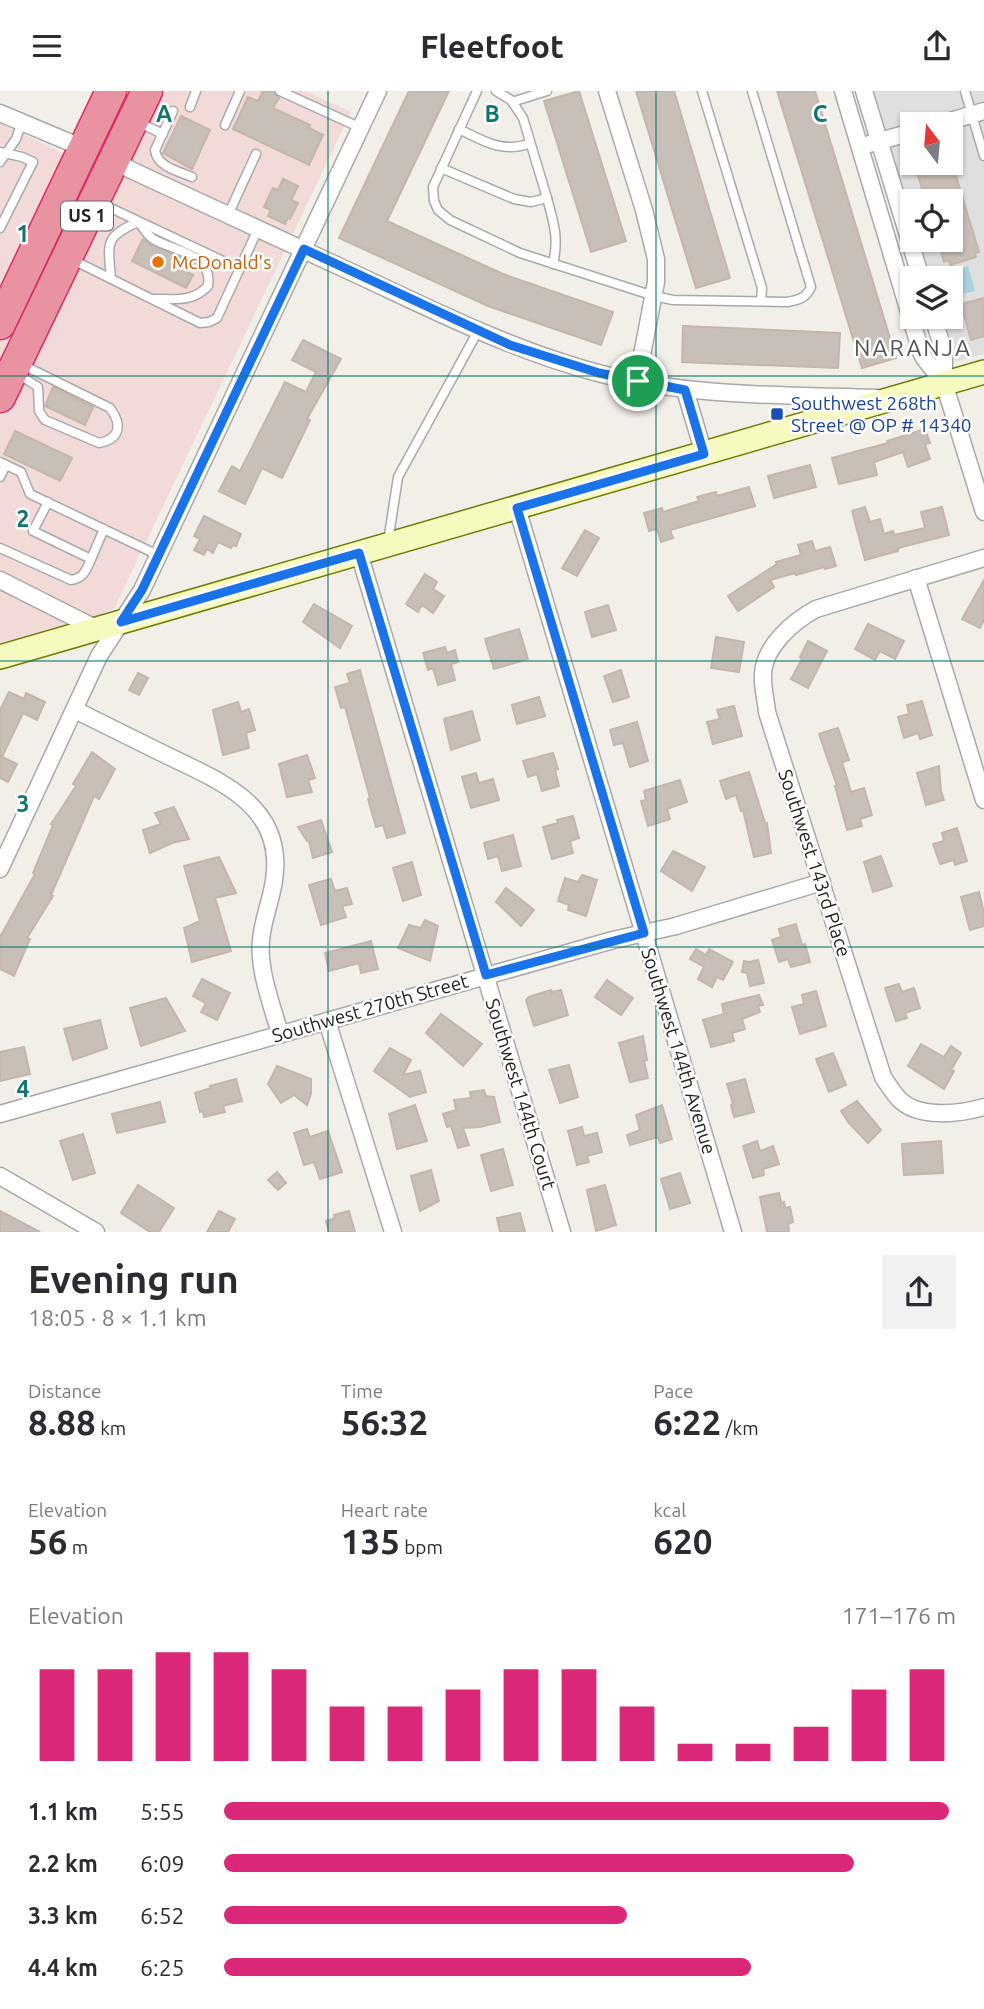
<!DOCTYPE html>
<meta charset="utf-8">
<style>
body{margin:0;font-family:Ubuntu,sans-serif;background:#f2f2f3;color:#2b2b33;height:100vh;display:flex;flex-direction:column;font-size:26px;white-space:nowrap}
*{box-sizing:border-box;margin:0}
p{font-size:23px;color:#7c7c81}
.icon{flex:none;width:38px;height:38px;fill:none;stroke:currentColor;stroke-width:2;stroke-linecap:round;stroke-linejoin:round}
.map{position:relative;height:1141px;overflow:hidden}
.sheet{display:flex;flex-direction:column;background:#fff;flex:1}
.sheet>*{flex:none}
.needle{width:46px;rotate:344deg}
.fabs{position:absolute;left:900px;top:21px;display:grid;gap:14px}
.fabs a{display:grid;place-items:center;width:63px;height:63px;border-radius:0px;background:#fff;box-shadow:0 2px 5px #0004;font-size:35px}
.pin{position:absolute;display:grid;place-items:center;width:60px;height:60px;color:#fff;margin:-30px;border:4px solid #fff;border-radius:50%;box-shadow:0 2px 7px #0007}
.round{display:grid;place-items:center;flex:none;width:74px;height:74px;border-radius:0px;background:#f2f2f3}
.summary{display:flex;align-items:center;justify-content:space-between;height:119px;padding:0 28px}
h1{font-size:38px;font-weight:700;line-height:52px}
.metrics{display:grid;grid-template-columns:repeat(3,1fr);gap:10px;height:119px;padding:7px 28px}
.metrics div{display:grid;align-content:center}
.metrics b{font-size:35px;font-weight:700}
.metrics small{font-size:19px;font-weight:400}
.metrics p{font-size:19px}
.chart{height:196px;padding:14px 28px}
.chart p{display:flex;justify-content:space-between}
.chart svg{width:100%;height:126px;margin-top:7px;stroke:#db2777;stroke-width:6}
ul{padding:0 28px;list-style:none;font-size:23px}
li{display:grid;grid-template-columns:112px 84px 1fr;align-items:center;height:52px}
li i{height:18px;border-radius:9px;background:#db2777}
header{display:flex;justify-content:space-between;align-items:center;height:91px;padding:0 28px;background:#fff;font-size:32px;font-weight:700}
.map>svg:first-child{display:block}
.residential{fill:#e0dfdf;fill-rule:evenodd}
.commercial{fill:#f2dad9}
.water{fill:#aad3df}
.building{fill:#c7bfb8;stroke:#c4b6ab;stroke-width:2}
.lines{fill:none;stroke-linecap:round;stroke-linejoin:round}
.lane-casing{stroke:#a9a9a9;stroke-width:11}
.street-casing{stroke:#a9a9a9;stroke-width:19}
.secondary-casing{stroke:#707d05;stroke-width:26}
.highway-casing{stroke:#dc2a67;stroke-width:33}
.lane{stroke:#fff;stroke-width:8}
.street{stroke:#fff;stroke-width:16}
.secondary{stroke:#f7fabf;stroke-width:23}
.highway{stroke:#e892a2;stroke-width:30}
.route-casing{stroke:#fff;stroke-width:14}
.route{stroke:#1a73e8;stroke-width:9}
.grid{fill:none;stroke:#0f766e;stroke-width:2;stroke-opacity:0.55}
.food-dot{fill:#e8710a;stroke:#fff;stroke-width:2.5}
.transit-dot{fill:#1a4fb4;stroke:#fff;stroke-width:2.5}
.labels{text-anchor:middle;stroke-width:5;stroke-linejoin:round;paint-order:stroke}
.shield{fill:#fff;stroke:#646464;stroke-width:2}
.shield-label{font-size:18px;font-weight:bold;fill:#222}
.food-label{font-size:19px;fill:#c56008;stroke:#fff;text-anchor:start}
.transit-label{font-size:19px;fill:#164399;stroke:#fff;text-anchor:start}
.street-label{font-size:19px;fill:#222;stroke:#fff}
.quarter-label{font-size:23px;letter-spacing:2px;fill:#555;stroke:#fff}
.grid-label{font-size:23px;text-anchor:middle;font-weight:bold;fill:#0f766e;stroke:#fff;stroke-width:5;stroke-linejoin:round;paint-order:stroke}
</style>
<header><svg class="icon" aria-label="menu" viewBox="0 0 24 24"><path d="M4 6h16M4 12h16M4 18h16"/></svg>Fleetfoot<svg class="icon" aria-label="share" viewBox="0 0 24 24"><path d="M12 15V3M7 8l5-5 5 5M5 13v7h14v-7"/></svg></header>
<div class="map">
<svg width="984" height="1141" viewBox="0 0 984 1141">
<rect width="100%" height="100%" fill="#f2efe9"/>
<!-- residential -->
<path class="residential" d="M874,0H984V263L955,271L941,226H950V187H930L918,149H950V110H912V127ZM912,33H950V72H912Z"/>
<!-- commercial -->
<path class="commercial" d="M99,0H306L351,21L114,518L66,536L0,552V32L69,65Z"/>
<!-- water -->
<path class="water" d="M968,175L975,200L962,203L955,179Z"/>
<!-- building -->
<g class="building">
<path d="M263,0H273L279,7L273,17L310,34L309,37L323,44L309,74L233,38L248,6L258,10Z"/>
<path d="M409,0H449L387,130L503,183L613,221L601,254L488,215L339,147Z"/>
<path d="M579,0L626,150L591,161L544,10Z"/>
<path d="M636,0H674L730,187L696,197Z"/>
<path d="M777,0H815L896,267L862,277Z"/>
<path d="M181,25L210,39L192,78L163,62Z"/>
<path d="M914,72H952L979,161L975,162L976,166L950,174L949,169L944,171L938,149H950V110H926Z"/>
<path d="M283,88L298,95L291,109L298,112L290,128L288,127L285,133L268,125L271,119L264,116L273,97L278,99Z"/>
<path d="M143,148L150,154L180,166L179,168L189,173L185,180L193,184L186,197L132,170Z"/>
<path d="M984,207V245L971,249L961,213Z"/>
<path d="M683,235L840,242L838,277L682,271Z"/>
<path d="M303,249L341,268L307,328L310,329L282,387L262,377L245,413L219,400L232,375L240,380L285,291L306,301L316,281L292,269Z"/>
<path d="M53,296L93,316L85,334L45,315Z"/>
<path d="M925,338L930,352L925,353L930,368L908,376L903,361L874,371L877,384L839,393L832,367L888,352L887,350Z"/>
<path d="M15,340L72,367L60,390L4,363Z"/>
<path d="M810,374L816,396L774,407L768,385Z"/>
<path d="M749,396L755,415L670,439L673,447L661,451L657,438L649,440L644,422L662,417L663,421L699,410L697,406L716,401L717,405Z"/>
<path d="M865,416L870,431L880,428L884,443L893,440L894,444L925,437L921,421L942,416L949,444L898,457V460L865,469L852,420Z"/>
<path d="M204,425L241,443L236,455L233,454L231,457L218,451L213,462L207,458L204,464L194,459L200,448L194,445Z"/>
<path d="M585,439L599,447L577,485L562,477Z"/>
<path d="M812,450L815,460L830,456L836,475L825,478L824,476L796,484L795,482L770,489L774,496L738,520L728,505L777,473L776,471L801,464L798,454Z"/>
<path d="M425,483L437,491L433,498L444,505L433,522L422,514L418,521L406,513Z"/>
<path d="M984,489V529L980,537L962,528Z"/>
<path d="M314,513L352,535L340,557L303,531Z"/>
<path d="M608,514L616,539L592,546L585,521Z"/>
<path d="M868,533L904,550L895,568L880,560L875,569L855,558Z"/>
<path d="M519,538L528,568L494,578L485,548Z"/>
<path d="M716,546L744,551L739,581L711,577Z"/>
<path d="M808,550L827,560L808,597L791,588L802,568L800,566Z"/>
<path d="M445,556L447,562L455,559L458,571L451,573L455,589L438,594L433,577L428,579L423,562Z"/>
<path d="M360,579L405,742L387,747L383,734L376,736L368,708L370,707L345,616L341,617L335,596L350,592L347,583Z"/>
<path d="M621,579L629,606L613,611L604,585Z"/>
<path d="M138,582L148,587L139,604L129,599Z"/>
<path d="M9,601L24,608L26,602L45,611L37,629L23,622L2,666L17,673L8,691L0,687V619Z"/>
<path d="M539,606L545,625L517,633L512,614Z"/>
<path d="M922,610L932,644L920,648L918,642L904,647L898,626L909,623L907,614Z"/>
<path d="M238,611L241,621L249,618L255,639L246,642L249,657L223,664L213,619Z"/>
<path d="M734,615L742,645L713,653L707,631L720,628L717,619Z"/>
<path d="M472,620L480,649L451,659L444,628Z"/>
<path d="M637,631L648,670L630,676L623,652L614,654L610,639Z"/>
<path d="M838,637L849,669L842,671L851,701L864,697L872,724L860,728L862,735L847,739L835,695H837L819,643Z"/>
<path d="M92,661L115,678L99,708L94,705L51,804L53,805L27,847L30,848L14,885L0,878V846L35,783L33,782L53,734L51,733L76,695L73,693Z"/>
<path d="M553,662L558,678L555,679L559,695L542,700L537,683L528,686L523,670Z"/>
<path d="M307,664L315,687L308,689L312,701L287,706L279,673Z"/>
<path d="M939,675L941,700L944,709L926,714L917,682Z"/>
<path d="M749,681L765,732H767L771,762L754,766L743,719L741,720L736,704L726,708L720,690Z"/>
<path d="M476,682L479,692L493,688L499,709L471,717L462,686Z"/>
<path d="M680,689L687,711L667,718L670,728L648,735L641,710L646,709L644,700Z"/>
<path d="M174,716L189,748L172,752L150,762L143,739L161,733L155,722Z"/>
<path d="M573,725L579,747L570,750L573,762L552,768L543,736L558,732L557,729Z"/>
<path d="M321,729L332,761L313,767L309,750H307L298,736Z"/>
<path d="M957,737L967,770L955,774L954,769L940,773L933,753L944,750L942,742Z"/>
<path d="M513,744L521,775L502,780L498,765L488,768L484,752Z"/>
<path d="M673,760L705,776L692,800L661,780Z"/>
<path d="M881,765L892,795L873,801L864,771Z"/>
<path d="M219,766L236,802L215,807L231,860L192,871L184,837L200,830L184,775Z"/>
<path d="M412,771L421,804L403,810L393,777Z"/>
<path d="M582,784L597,789L586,825L568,819L569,814L558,810L565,787L578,791Z"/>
<path d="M331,788L335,800L347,797L352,813L342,815L346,826L321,834L309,794Z"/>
<path d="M506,797L534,819L521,835L496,811Z"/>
<path d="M979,801L984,822V835L970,839L961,806Z"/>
<path d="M425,829L438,835L430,870L398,857L409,834L421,837Z"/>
<path d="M796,833L802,854L805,853L810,871L791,876L788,868L779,871L772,849L781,846L779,838Z"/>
<path d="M371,850L378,878L361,882L359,872L329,880L325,862Z"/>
<path d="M696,858L706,864L709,858L733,871L723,889L717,886L712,896L698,888L704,876L690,868Z"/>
<path d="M758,869L764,892L750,895L747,882L742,881L744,870L749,871Z"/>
<path d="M202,888L230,902L217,929L201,921L206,912L193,905Z"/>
<path d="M607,889L633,907L621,924L595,906Z"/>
<path d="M899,893L902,901L914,897L920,917L905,922L907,927L896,930L885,897Z"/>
<path d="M551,899L552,901L561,899L568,924L534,935L526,909L529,906Z"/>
<path d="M816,900L826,935L800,943L792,916L804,913L802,904Z"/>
<path d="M759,904L763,914L758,915L760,921L742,928L745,938L732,942L734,950L711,956L703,929L724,923L722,913Z"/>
<path d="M166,907L185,940L141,955L130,917Z"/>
<path d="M441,923L482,953L463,975L426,942Z"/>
<path d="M100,929L107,957L73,969L64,938Z"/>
<path d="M643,945L647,969L644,970L648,987L630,991L619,952Z"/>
<path d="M921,953L944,966L951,955L961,962L951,979L954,980L944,998L908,975Z"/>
<path d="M24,956L30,983L0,990V961Z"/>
<path d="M390,957L411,969L403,984L420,980L426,1001L410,1006L374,980Z"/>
<path d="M833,962L846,994L829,1001L816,968Z"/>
<path d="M569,974L578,1006L560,1012L549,979Z"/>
<path d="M277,975L311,988V1002L307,1014L294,1004L281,1012L268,993Z"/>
<path d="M236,988L242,1010L223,1015L225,1021L204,1026L203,1020L200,1021L195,1002L211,997L210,995Z"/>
<path d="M745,988L754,1021L734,1026L731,1014L733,1013L727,993Z"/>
<path d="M484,999L486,1005L494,1006L500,1031L480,1036L463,1037L469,1054L458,1057L451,1035L447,1036L443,1023L456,1019L454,1009L471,1007L470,1001Z"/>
<path d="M857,1010L881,1039L868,1052L849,1032L841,1020Z"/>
<path d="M160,1011L165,1031L117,1042L112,1023Z"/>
<path d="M415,1014L427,1050L397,1058L389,1023Z"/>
<path d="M662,1014L672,1048L660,1052L658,1046L630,1054L627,1044L640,1039L636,1024Z"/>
<path d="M582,1036L584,1045L597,1042L602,1061L587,1065L589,1071L577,1074L568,1040Z"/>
<path d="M307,1038L310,1046L328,1040L342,1081L320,1088L314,1071L304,1074L294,1042Z"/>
<path d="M83,1043L95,1082L73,1089L60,1050Z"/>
<path d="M757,1050L760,1060L773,1055L779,1073L763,1078L764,1084L753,1087L743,1055Z"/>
<path d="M941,1050L943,1082L904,1084L902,1053Z"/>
<path d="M503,1058L513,1094L491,1100L481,1064Z"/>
<path d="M431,1079L439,1110L420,1120L411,1085Z"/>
<path d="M277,1081L286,1092L278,1099L268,1089Z"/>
<path d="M680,1082L690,1112L670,1118L661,1088Z"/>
<path d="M138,1094L174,1117L159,1141H150L121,1122Z"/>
<path d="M605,1094L616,1134L596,1140L587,1099Z"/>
<path d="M779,1102L781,1112L784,1111L785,1117L790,1116L793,1131L788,1133L789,1141H767L760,1106Z"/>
<path d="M0,1120L40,1141H0Z"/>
<path d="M219,1120L235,1128L228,1141H207Z"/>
<path d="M349,1120L355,1141H329L326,1130L335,1127L334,1124Z"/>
<path d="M520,1122L525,1141H500L497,1127Z"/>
</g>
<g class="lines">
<defs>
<g id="lane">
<path d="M280,0L361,37"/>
<path d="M477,0L433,96L434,110L438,119L450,129L520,162L654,205L673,209L787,211C799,209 806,207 811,196L752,0"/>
<path d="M496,0L511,9L523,27L547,107"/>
<path d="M702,0L762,197L761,210"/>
<path d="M965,0L984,65"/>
<path d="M512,11L547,0"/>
<path d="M190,16L196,0"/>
<path d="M173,20L155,59C157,76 178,80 192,86"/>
<path d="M137,31L163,43"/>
<path d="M225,34L240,0"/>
<path d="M459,38C483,50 504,63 530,52"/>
<path d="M0,61L22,66L33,71L0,137"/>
<path d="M0,71L16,48L22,31"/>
<path d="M441,77L514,108L531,111L547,107C554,133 559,147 553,173"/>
<path d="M100,112L240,178"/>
<path d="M228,124L256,63"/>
<path d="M138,131C143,136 147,144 153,148C175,161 213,162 208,195C193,211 176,208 155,208"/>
<path d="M71,168L200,232L209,231L217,227L258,138"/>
<path d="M111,187C108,152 104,146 138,131"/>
<path d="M18,283L38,296L39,320L45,329L99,352C121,348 122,333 110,317L23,274"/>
<path d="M0,371L21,381L30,403L158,464"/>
<path d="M0,386L6,374"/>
<path d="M48,411L33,440L91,468L104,438"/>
<path d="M388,451L398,386L478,240"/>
<path d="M0,457L71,489C84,487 86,479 91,468"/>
</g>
<g id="street">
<path d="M607,0L644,119L656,168V191L637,290"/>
<path d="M843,0L921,261L924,267L944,292"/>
<path d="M864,0L921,187"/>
<path d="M0,22L83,57"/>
<path d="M940,33L984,20"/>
<path d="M869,53L912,41"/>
<path d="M114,69L131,79C208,115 285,150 362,186C439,222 515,260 598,282C689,306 783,304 877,307"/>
<path d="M933,226L944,261V292L984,421"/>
<path d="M685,299L704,363"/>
<path d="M517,417L733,1141"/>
<path d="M359,462L562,1141"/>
<path d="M984,467L816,518C794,530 764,555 763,583C762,595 766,609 767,621L883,986C888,993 893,1002 899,1008C918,1028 960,1023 984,1016"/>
<path d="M916,487L984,709"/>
<path d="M0,489L97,538"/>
<path d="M75,619C105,634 136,649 166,664C217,689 280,712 275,780C274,804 263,825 261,849C258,879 272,914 280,943"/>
<path d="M0,778L99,565L142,499L378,0"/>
<path d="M327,930L393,1141"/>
<path d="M0,1023L613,849L676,835L822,791"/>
<path d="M0,1085L96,1141"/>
</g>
<path id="secondary" d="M0,566L984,281"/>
<g id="highway">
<path d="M0,233L111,0"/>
<path d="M0,306L147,0"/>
</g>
</defs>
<!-- lane casing -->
<use href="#lane" class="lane-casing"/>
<!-- street casing -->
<use href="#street" class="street-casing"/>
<!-- secondary casing -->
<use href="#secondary" class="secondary-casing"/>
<!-- highway casing -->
<use href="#highway" class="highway-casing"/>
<!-- lane -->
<use href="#lane" class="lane"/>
<!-- street -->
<use href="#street" class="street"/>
<!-- secondary -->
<use href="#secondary" class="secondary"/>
<!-- highway -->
<use href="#highway" class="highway"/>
</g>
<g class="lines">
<defs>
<path id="route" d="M304,158L510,254L599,282L685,299L704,363L517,417L644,842L486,884L359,462L121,531L142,499Z"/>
</defs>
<!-- route casing -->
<use href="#route" class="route-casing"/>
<!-- route -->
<use href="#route" class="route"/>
</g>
<!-- grid -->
<path class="grid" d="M328,0V1141M656,0V1141M0,285H984M0,570H984M0,856H984"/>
<!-- markers -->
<circle class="food-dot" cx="158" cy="171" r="7"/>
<rect class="transit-dot" x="770" y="316" width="14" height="14" rx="3.5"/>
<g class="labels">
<!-- shield labels -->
<rect class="shield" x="61" y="110.5" width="52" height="29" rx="5"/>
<g class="shield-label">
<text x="87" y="131">US 1</text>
</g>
<!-- food labels -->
<g class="food-label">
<text x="172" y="178">McDonald's</text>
</g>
<!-- transit labels -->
<g class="transit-label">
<text x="791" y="319">Southwest 268th<tspan x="791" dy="22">Street @ OP # 14340</tspan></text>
</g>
<!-- street labels -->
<g class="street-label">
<text transform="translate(815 772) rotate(72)" y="7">Southwest 143rd Place</text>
<text transform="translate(370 917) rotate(-16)" y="7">Southwest 270th Street</text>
<text transform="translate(679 960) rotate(73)" y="7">Southwest 144th Avenue</text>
<text transform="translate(521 1003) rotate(73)" y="7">Southwest 144th Court</text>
</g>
<!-- quarter labels -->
<g class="quarter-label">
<text x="913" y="265">NARANJA</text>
</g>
</g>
<g class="grid-label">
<text x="164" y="31">A</text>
<text x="492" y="31">B</text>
<text x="820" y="31">C</text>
<text x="23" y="151">1</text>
<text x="23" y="436">2</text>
<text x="23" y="721">3</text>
<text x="23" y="1006">4</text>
</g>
</svg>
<div class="fabs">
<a><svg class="needle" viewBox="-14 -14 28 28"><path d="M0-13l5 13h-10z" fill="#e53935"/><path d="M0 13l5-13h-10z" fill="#7c7c81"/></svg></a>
<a><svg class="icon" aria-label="locate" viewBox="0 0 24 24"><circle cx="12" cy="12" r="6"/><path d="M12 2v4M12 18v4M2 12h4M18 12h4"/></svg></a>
<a><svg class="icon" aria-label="layers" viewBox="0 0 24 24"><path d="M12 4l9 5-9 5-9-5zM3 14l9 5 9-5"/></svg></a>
</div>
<div class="pin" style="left:638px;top:290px;background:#1e9e55"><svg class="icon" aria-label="arrive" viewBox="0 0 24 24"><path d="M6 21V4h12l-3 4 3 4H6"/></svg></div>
</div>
<section class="sheet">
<div class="summary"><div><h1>Evening run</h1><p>18:05 · 8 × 1.1 km</p></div><a class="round"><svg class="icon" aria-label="share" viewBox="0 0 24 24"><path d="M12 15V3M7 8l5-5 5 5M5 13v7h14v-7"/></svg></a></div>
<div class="metrics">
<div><p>Distance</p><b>8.88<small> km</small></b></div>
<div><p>Time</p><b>56:32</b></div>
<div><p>Pace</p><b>6:22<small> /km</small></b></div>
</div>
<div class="metrics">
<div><p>Elevation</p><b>56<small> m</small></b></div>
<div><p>Heart rate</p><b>135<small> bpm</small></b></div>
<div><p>kcal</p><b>620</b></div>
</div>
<div class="chart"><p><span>Elevation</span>171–176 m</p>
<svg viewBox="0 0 160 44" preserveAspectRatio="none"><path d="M5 44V12M15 44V12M25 44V6M35 44V6M45 44V12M55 44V25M65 44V25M75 44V19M85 44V12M95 44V12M105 44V25M115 44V38M125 44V38M135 44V32M145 44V19M155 44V12"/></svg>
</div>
<ul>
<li><b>1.1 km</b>5:55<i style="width:99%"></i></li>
<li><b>2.2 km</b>6:09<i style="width:86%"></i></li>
<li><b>3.3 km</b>6:52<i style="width:55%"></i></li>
<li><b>4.4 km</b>6:25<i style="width:72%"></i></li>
</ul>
</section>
